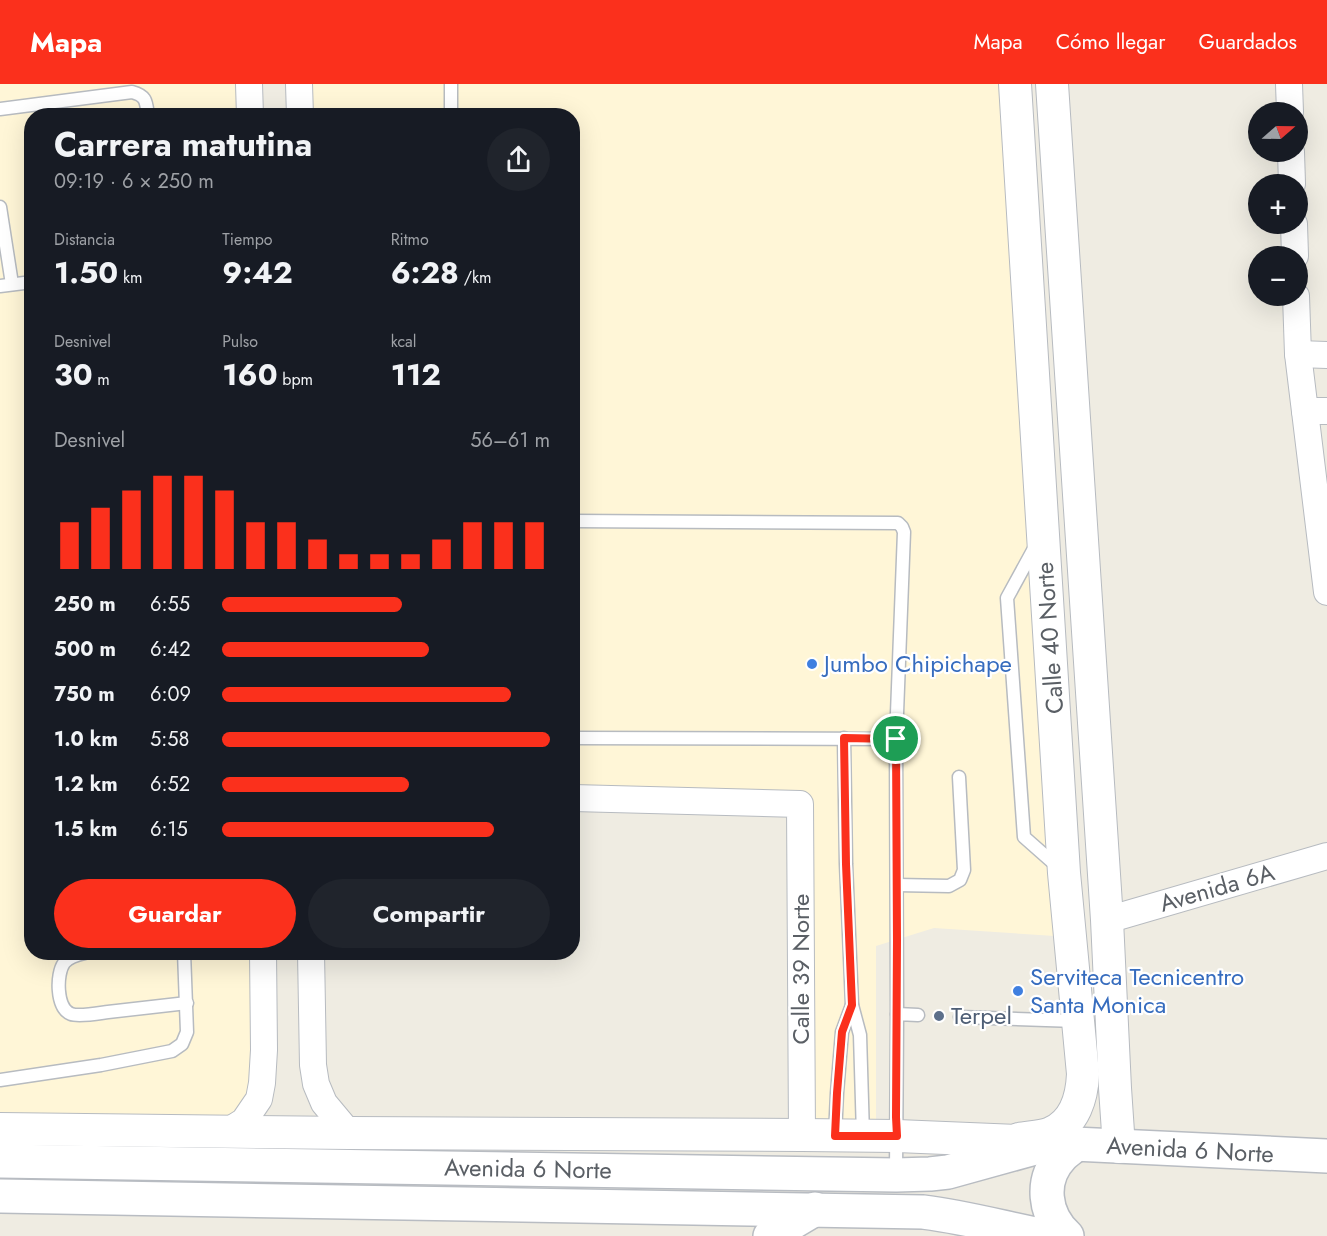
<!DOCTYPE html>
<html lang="es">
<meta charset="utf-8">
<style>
body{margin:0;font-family:Jost,sans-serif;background:#20242c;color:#f1f3f6;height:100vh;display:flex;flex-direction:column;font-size:22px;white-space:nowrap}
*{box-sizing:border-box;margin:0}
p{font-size:20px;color:#9ea1a6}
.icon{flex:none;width:33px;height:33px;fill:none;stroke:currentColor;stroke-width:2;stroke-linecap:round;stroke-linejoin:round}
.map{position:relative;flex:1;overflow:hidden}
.details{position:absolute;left:24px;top:24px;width:556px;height:852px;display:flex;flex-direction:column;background:#171b24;border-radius:24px;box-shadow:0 6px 24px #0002}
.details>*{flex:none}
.needle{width:39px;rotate:70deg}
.buttons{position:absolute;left:1248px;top:18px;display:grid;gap:12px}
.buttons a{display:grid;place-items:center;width:60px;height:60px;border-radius:50%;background:#171b24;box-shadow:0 6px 24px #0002;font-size:30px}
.pin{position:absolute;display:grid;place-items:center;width:51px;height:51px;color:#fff;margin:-26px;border:3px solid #fff;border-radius:50%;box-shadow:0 2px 6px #0007}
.round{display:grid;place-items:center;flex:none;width:63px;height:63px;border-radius:32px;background:#20242c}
.head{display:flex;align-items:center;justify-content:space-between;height:102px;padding:0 30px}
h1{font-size:33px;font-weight:700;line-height:45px}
.figures{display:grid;grid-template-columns:repeat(3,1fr);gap:9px;height:102px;padding:6px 30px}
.figures div{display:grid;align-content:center}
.figures b{font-size:30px;font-weight:700}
.figures small{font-size:16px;font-weight:400}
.figures p{font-size:16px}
.chart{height:168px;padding:12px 30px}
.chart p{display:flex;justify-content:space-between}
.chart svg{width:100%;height:108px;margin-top:6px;stroke:#fb301c;stroke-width:6}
.action{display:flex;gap:12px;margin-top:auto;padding:12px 30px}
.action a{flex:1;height:69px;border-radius:36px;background:#fb301c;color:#fff;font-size:24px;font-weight:700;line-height:69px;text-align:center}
.action a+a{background:#20242c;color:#f1f3f6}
ul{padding:0 30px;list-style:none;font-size:20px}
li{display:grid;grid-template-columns:96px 72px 1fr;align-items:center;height:45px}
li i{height:15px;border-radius:8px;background:#fb301c}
header{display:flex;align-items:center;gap:36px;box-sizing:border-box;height:84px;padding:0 30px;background:#fb301c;color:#fff}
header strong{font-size:28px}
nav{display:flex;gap:33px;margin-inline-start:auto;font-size:21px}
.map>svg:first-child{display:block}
.commercial{fill:#fff6d7}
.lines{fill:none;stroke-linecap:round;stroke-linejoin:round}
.service-casing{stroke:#b7bbc0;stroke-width:15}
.minor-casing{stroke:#b7bbc0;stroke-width:28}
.tertiary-casing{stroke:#b7bbc0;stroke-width:34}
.secondary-casing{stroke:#b8bcc2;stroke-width:36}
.service{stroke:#fff;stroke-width:12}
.minor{stroke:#fff;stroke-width:26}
.tertiary{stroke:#fff;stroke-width:32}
.secondary{stroke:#fff;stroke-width:33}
.route-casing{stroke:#fff;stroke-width:12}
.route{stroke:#fb301c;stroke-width:8}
.shop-dot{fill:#3f7fe0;stroke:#fff;stroke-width:2}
.service-dot{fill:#5c6f8a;stroke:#fff;stroke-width:2}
.labels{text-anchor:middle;stroke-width:4.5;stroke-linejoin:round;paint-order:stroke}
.street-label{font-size:24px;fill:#5a5f65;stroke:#fff}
.shop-label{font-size:24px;fill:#366cbe;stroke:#fff;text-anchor:start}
.service-label{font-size:24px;fill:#4e5e75;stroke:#fff;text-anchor:start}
</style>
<header>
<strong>Mapa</strong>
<nav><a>Mapa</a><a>Cómo llegar</a><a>Guardados</a></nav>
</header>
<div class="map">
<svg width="1327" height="1152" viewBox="0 0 1327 1152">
<rect width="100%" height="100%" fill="#efece2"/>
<!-- commercial -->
<g class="commercial">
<path d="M0,0H249L250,31L32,32V868L263,869L264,966L244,1037L0,1045Z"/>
<path d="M299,0H1015L1070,853L934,844L876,862V1052L802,1051L800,720L573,714V32L300,31Z"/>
</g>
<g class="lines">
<defs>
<g id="service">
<path d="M0,25L132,8C147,12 146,18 148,32"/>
<path d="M451,32V0"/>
<path d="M0,123L12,200"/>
<path d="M0,202L32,198"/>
<path d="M573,437L898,439L902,443L904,448L896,655L897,930"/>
<path d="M1036,461L1007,514L1024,753L1058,783"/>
<path d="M573,654L896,655"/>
<path d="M844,654L846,780L852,921L860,951L863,1051"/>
<path d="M897,801L949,802L960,796L964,786L959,693"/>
<path d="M89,868C81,870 69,872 64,879C56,890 56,924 71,930C79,933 100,929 108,928C134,925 161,922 187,919"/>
<path d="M960,933L1076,937"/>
<path d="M0,996L101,981L172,967L182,960L187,948L184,868"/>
<path d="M835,1051L837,1009L842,948L852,921"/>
<path d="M896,1091L897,930L918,931"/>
</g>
<g id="minor">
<path d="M249,0L250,32"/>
<path d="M299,0L300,32"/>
<path d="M1289,0L1290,28"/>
<path d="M1291,68L1292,100"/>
<path d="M1294,140L1295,172"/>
<path d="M1296,212L1298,270L1327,508"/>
<path d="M1298,270L1327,271"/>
<path d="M1305,327H1327"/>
<path d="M573,714L800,720L802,1051"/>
<path d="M1107,836L1327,772"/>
<path d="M311,868L313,981L316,1000L324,1019L349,1049"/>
<path d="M228,1047L244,1037L259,1015L262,999L264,966L263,868"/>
</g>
<g id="tertiary">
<path d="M1015,0L1064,789L1083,990C1082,1013 1075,1039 1051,1049C1042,1053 1029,1053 1019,1055"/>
<path d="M1052,0L1107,836L1115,1004L1119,1063"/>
<path d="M0,1045L349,1049L802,1051L897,1052L1040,1058"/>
</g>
<g id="secondary">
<path d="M0,1077L896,1091L930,1090L948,1088L1053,1059L1327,1072"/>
<path d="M0,1112L923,1128C964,1133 1004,1144 1045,1152"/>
<path d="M770,1152L815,1125"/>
<path d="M1067,1152C1044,1131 1039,1096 1062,1072C1066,1068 1072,1064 1076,1060"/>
</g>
</defs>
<!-- service casing -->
<use href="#service" class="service-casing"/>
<!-- minor casing -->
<use href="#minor" class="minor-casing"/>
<!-- tertiary casing -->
<use href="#tertiary" class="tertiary-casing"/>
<!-- secondary casing -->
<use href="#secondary" class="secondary-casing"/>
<!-- service -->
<use href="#service" class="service"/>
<!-- minor -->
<use href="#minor" class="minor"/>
<!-- tertiary -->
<use href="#tertiary" class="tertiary"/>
<!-- secondary -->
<use href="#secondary" class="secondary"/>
</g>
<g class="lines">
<defs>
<path id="route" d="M844,654L896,655L897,856L896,1033L897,1052H835L837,1009L842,948L852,921L846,780Z"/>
</defs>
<!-- route casing -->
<use href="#route" class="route-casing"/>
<!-- route -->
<use href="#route" class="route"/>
</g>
<!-- markers -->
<g class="shop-dot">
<circle cx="812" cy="580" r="6"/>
<circle cx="1018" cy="907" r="6"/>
</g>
<circle class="service-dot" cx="939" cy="932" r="6"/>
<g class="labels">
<!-- street labels -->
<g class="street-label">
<text transform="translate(1050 554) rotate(-94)" y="8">Calle 40 Norte</text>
<text transform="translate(1217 804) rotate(-16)" y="8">Avenida 6A</text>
<text transform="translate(801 885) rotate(-90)" y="8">Calle 39 Norte</text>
<text transform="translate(1190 1066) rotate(3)" y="8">Avenida 6 Norte</text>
<text transform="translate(528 1085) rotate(1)" y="8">Avenida 6 Norte</text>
</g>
<!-- shop labels -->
<g class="shop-label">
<text x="824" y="588">Jumbo Chipichape</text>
<text x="1030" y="901">Serviteca Tecnicentro<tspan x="1030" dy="28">Santa Monica</tspan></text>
</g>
<!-- service labels -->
<g class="service-label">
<text x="951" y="940">Terpel</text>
</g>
</g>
</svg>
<div class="buttons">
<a><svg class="needle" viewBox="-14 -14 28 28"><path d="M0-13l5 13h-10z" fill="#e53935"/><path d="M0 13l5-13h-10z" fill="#9ea1a6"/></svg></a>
<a>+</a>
<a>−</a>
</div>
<div class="pin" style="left:896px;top:655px;background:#1e9e55"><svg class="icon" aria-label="arrive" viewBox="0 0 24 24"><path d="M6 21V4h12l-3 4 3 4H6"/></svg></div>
<section class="details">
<div class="head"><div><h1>Carrera matutina</h1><p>09:19 · 6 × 250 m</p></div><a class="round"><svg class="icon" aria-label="share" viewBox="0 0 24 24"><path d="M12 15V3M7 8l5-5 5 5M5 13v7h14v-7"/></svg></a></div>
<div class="figures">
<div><p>Distancia</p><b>1.50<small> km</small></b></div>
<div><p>Tiempo</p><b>9:42</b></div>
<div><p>Ritmo</p><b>6:28<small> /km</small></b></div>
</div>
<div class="figures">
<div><p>Desnivel</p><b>30<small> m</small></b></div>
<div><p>Pulso</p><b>160<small> bpm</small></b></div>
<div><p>kcal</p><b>112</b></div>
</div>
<div class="chart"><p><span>Desnivel</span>56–61 m</p>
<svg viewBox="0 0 160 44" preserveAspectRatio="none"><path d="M5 44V25M15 44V19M25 44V12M35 44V6M45 44V6M55 44V12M65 44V25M75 44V25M85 44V32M95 44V38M105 44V38M115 44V38M125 44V32M135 44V25M145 44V25M155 44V25"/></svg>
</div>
<ul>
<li><b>250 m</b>6:55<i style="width:55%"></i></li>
<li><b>500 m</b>6:42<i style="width:63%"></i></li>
<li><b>750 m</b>6:09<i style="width:88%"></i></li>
<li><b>1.0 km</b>5:58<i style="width:100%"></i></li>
<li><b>1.2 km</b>6:52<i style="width:57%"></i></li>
<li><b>1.5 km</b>6:15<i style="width:83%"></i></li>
</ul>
<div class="action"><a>Guardar</a><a>Compartir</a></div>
</section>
</div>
